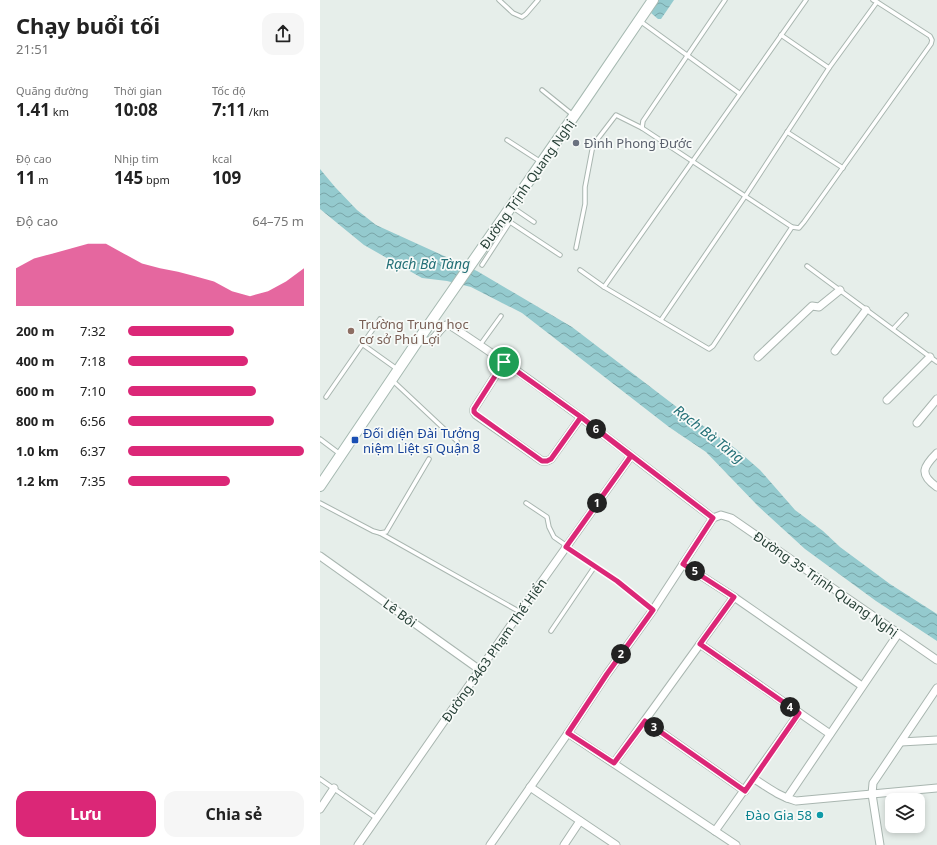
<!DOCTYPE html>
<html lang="vi">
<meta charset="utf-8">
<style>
body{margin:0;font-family:"Noto Sans",sans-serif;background:#f6f6f6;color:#222;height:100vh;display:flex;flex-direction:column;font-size:15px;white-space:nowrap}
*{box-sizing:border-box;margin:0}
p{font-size:13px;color:#767676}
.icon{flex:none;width:22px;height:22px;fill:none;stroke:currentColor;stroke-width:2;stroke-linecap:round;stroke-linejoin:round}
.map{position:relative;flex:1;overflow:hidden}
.panel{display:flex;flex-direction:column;background:#fff;width:320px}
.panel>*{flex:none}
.tools{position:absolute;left:565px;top:793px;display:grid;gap:8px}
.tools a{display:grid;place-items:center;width:40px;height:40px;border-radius:8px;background:#fff;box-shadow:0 2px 6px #0003;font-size:20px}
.pin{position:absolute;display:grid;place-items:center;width:34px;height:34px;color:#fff;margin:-17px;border:2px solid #fff;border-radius:50%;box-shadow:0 1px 4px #0007}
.km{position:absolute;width:20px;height:20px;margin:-10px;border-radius:50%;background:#222;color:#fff;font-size:11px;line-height:20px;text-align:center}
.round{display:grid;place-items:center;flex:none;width:42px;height:42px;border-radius:12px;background:#f6f6f6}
.summary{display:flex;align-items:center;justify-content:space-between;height:68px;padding:0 16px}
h1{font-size:22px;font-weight:700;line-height:30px}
.stats{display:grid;grid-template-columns:repeat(3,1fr);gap:6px;height:68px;padding:4px 16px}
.stats div{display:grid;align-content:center}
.stats b{font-size:17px;font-weight:700}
.stats small{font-size:11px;font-weight:400}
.stats p{font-size:11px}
.chart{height:112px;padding:8px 16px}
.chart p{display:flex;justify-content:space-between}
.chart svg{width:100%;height:72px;margin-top:4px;fill:#db2777;opacity:.7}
.button{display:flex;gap:8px;margin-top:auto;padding:8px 16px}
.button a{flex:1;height:46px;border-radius:12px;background:#db2777;color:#fff;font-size:16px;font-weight:700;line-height:46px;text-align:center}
.button a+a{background:#f6f6f6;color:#222}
ul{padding:0 16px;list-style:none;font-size:13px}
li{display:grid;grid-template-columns:64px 48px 1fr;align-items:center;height:30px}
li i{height:10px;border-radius:5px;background:#db2777}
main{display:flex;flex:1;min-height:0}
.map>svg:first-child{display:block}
.water{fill:url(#water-waves)}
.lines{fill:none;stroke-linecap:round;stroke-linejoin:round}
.lane-casing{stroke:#a9b6b0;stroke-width:5.5}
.street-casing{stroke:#a9b6b0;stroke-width:9}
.secondary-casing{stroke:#a6b9b1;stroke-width:12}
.lane{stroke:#fff;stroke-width:3.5}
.street{stroke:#fff;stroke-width:7}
.secondary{stroke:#fff;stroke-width:10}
.route-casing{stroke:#fff;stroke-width:8}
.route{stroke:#db2777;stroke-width:5}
.worship-dot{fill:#6b7280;stroke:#f7faf8;stroke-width:1.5}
.education-dot{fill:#8d6e63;stroke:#f7faf8;stroke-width:1.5}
.transit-dot{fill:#1a4fb4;stroke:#f7faf8;stroke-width:1.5}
.culture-dot{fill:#0f9aa8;stroke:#f7faf8;stroke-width:1.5}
.labels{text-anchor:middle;stroke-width:3.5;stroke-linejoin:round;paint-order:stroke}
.worship-label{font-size:13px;fill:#5b616d;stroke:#f7faf8;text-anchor:start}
.street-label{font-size:13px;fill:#263f36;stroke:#f7faf8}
.education-label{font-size:13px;fill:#785e54;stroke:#f7faf8;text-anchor:start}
.transit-label{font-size:13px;fill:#164399;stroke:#f7faf8;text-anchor:start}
.culture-label{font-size:13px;fill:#0d838f;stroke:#f7faf8;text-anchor:end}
.water-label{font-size:14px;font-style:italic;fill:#247077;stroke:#f7faf8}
</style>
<main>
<section class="panel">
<div class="summary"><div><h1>Chạy buổi tối</h1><p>21:51</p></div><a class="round"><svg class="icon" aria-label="share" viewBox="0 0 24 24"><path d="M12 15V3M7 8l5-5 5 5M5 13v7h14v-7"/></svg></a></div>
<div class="stats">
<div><p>Quãng đường</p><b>1.41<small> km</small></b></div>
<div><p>Thời gian</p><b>10:08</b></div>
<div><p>Tốc độ</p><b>7:11<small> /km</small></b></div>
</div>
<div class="stats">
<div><p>Độ cao</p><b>11<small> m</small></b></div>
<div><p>Nhịp tim</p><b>145<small> bpm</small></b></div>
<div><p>kcal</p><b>109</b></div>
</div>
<div class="chart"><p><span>Độ cao</span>64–75 m</p>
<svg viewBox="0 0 160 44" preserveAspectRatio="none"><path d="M0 44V21L10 15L20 12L30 9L40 6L50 6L60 12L70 18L80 21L90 23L100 26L110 29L120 35L130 38L140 35L150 29L160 21V44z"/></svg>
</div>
<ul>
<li><b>200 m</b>7:32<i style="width:60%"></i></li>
<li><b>400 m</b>7:18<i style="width:68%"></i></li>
<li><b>600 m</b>7:10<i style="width:73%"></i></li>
<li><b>800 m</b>6:56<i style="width:83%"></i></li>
<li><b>1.0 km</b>6:37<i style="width:100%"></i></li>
<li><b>1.2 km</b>7:35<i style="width:58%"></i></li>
</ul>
<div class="button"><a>Lưu</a><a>Chia sẻ</a></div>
</section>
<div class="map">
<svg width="617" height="845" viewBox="0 0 617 845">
<defs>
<pattern id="water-waves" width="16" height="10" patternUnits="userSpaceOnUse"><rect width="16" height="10" fill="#94cace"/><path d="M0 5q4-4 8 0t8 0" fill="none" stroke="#79a5a8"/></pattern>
</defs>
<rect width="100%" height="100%" fill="#e6eeea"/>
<!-- water -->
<g class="water">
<path d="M339,0H354L341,19H338L331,13Z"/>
<path d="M0,169L15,187L37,210L56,225L157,271L252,327L358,408L416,449L440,470L475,510L503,531L520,547L570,584L617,614V641L556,601L485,549L438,506L386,452L349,427L202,313L151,287L127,281L102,278L44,245L0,209Z"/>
</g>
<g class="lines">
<defs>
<g id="lane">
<path d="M179,0L193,13L202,17L206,14L218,0"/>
<path d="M405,0L323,121L322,128L472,227L479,228L484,222L611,44L612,40L610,36L557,2"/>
<path d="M320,21L419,93"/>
<path d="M461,35L509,68L557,2L553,0"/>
<path d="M222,90L253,115"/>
<path d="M467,132L523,168"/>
<path d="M187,140L221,162"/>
<path d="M192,207L214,222"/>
<path d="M186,217L190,222L240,255"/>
<path d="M256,248L265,204V187L273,145L296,115L322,128"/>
<path d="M162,265L190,222"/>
<path d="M487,266L617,362"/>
<path d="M260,270L284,287L389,349L393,346L472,227"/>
<path d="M284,287L486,0"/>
<path d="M341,320L426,195L509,68"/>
<path d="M573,329L586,315"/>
<path d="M42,344L77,369"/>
<path d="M160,345L181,316"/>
<path d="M72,380L137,441"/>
<path d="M6,397L60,319"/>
<path d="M0,439L20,454"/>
<path d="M0,503L53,531L60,533L66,532L109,459"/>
<path d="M206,503L227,517L229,527L234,537L297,581L333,610"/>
<path d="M60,533L200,612"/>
<path d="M231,631L275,566"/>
<path d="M0,779L56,818"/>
</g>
<g id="street">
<path d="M99,339C115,346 115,332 126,325L131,326C222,385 307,453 393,518"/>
<path d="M515,351L546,310"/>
<path d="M438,357L492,306L499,307L520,290"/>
<path d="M184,362L154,409V412L156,415L222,461H227L231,459L261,417"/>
<path d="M567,400L610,357"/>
<path d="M597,423L617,399"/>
<path d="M617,453C604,466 598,474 617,487"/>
<path d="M393,518L401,515L411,518L617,660"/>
<path d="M0,556L160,670"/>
<path d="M363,564L414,597L542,686"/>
<path d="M380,644L510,734"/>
<path d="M325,721L425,791"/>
<path d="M248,733L416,845"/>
<path d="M581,742L617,740"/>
<path d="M294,763L414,597"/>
<path d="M433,778C447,787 460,797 476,801L617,788"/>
<path d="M210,787L296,845"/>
<path d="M467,798L578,634"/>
<path d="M0,809L14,788"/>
<path d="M395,831L479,713"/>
<path d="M38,845L200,612L311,456"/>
<path d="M170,845L248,733L287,674L333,610L393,518"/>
<path d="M244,845L260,821"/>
<path d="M560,845L552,794L553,783L617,688"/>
</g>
<path id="secondary" d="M0,486L99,339L265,100L333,0"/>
</defs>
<!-- lane casing -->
<use href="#lane" class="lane-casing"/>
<!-- street casing -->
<use href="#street" class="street-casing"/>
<!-- secondary casing -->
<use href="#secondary" class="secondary-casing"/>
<!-- lane -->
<use href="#lane" class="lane"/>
<!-- street -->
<use href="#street" class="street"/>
<!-- secondary -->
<use href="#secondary" class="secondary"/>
</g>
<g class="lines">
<defs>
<path id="route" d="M184,362L261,417L311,456L246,547L297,581L333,610L287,674L248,733L294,763L325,721L425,791L479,713L380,644L414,597L363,564L393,518L261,417L231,459L227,461H222L156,414L154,412V409L184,362"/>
</defs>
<!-- route casing -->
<use href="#route" class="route-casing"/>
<!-- route -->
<use href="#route" class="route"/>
</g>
<!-- markers -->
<circle class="worship-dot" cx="256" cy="143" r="4"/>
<circle class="education-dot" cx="31" cy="331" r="4"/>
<rect class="transit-dot" x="31" y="436" width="8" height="8" rx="2"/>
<circle class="culture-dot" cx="500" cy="815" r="4"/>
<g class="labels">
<!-- worship labels -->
<g class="worship-label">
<text x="264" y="148">Đình Phong Đước</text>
</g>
<!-- street labels -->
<g class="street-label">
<text transform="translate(207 184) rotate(-55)" y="5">Đường Trịnh Quang Nghị</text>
<text transform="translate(506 584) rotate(35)" y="5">Đường 35 Trịnh Quang Nghị</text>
<text transform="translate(80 613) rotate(36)" y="5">Lê Bôi</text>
<text transform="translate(174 650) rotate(-55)" y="5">Đường 3463 Phạm Thế Hiển</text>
</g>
<!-- education labels -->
<g class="education-label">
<text x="39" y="329">Trường Trung học<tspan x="39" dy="15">cơ sở Phú Lợi</tspan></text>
</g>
<!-- transit labels -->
<g class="transit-label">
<text x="43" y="438">Đối diện Đài Tưởng<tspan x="43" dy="15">niệm Liệt sĩ Quận 8</tspan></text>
</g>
<!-- culture labels -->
<g class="culture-label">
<text x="492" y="820">Đào Gia 58</text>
</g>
<!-- water labels -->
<g class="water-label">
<text x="108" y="269">Rạch Bà Tàng</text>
<text transform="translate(389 434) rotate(38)" y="5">Rạch Bà Tàng</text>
</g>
</g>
</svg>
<div class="tools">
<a><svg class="icon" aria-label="layers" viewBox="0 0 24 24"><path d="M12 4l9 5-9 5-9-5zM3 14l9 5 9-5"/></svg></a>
</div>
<div class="pin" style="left:184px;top:362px;background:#1e9e55"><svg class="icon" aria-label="arrive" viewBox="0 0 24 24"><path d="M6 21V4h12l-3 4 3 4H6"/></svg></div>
<b class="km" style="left:277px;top:503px">1</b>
<b class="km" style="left:301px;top:654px">2</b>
<b class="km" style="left:334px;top:727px">3</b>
<b class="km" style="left:470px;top:707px">4</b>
<b class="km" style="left:375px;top:571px">5</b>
<b class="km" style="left:276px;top:429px">6</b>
</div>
</main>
